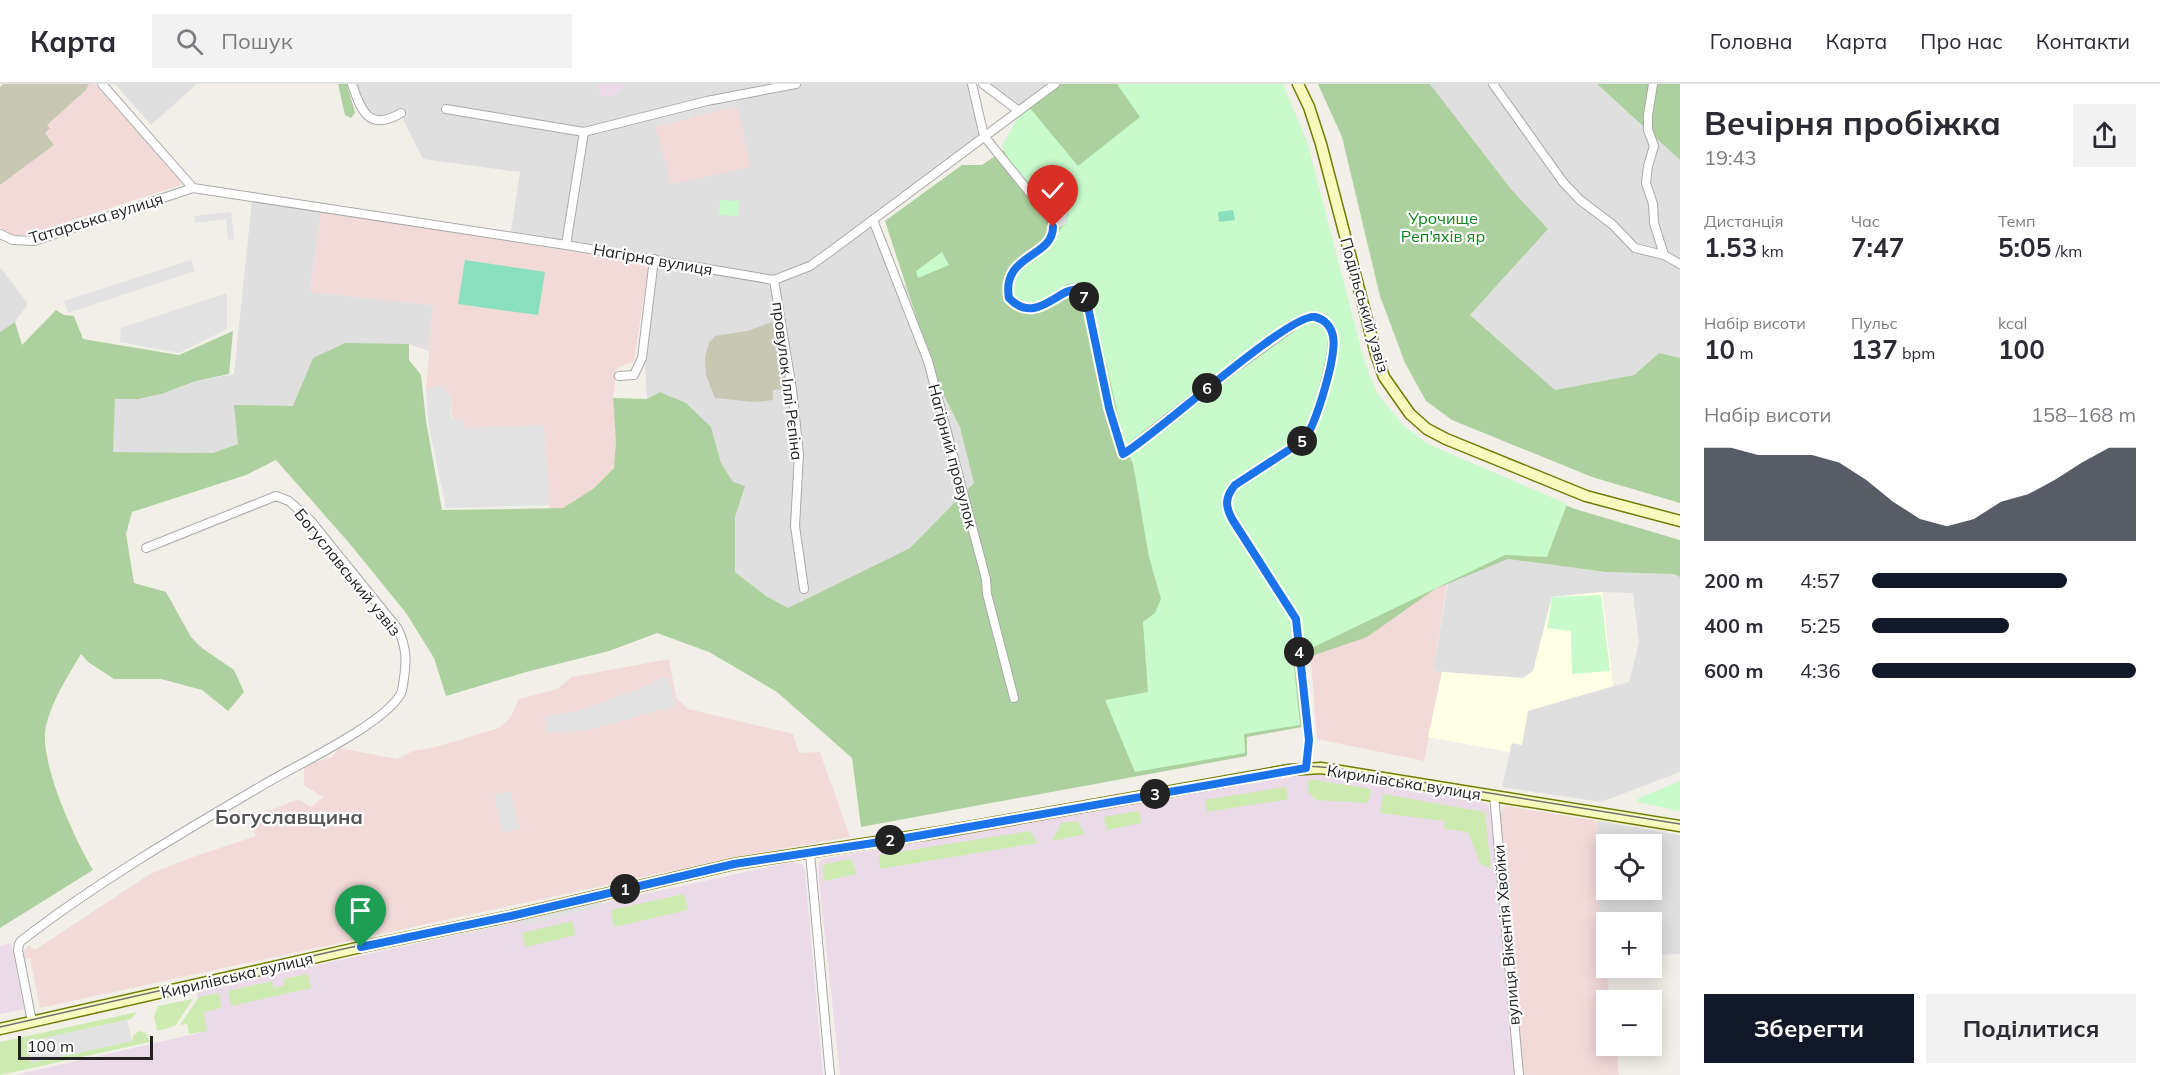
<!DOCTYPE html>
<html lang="uk">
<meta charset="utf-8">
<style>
body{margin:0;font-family:Mulish,sans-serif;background:#f2f2f3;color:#2b2b33;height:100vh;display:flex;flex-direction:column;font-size:22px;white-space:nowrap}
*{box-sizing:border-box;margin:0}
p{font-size:20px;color:#7c7c81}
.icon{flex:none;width:33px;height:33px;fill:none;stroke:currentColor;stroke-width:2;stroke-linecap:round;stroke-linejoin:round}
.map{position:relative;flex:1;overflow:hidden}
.sheet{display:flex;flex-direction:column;background:#fff;width:480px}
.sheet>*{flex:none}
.controls{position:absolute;left:1596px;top:750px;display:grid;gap:12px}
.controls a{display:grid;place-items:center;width:66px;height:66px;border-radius:0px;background:#fff;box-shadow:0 3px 15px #0003;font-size:30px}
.scale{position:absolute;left:18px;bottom:15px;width:135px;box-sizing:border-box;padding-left:6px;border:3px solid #222;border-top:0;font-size:16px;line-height:21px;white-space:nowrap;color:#222;-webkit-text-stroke:4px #fff;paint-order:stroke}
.pin{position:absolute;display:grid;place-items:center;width:51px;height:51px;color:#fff;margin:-62px -26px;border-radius:50% 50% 50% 0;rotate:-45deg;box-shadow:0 0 6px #0007}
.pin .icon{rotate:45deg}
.km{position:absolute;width:30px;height:30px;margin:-15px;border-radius:50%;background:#222;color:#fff;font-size:16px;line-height:30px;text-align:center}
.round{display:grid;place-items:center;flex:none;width:63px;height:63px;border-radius:0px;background:#f2f2f3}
.headline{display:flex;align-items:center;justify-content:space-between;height:102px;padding:0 24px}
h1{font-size:33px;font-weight:700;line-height:45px}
.metrics{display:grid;grid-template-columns:repeat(3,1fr);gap:9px;height:102px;padding:6px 24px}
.metrics div{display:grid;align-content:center}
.metrics b{font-size:26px;font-weight:700}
.metrics small{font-size:16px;font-weight:400}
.metrics p{font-size:16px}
.chart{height:168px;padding:12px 24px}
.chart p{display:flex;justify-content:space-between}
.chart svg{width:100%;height:108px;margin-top:6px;fill:#111827;opacity:.7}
.cta{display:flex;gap:12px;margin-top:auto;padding:12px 24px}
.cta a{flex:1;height:69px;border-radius:0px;background:#111827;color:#fff;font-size:24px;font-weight:700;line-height:69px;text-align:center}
.cta a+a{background:#f2f2f3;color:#2b2b33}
ul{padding:0 24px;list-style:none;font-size:20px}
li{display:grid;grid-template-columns:96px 72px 1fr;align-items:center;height:45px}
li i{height:15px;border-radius:8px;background:#111827}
header{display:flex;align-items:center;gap:36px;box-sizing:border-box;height:84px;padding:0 30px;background:#fff;border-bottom:2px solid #e1e1e2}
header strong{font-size:28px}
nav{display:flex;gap:33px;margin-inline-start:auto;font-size:21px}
.search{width:420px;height:54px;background:#f2f2f3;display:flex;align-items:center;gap:15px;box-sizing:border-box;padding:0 21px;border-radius:0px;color:#7c7c81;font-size:22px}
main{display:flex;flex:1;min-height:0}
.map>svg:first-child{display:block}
.residential{fill:#e0dfdf;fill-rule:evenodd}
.commercial{fill:#f2dad9}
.industrial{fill:#ebdbe8}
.education{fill:#ffffe5}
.construction{fill:#c7c7b4}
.grass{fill:#cdebb0}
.forest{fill:#add19e;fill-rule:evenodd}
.park{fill:#c8facc}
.pitch{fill:#88e0be}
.parking{fill:#e2e2e2}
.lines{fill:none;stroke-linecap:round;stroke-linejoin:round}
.stream{stroke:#aad3df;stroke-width:3}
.street-casing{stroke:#a9a9a9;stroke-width:10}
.secondary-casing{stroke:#707d05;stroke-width:13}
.street{stroke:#fff;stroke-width:8}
.secondary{stroke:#f7fabf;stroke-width:10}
.tram{stroke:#707070;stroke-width:1.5}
.route-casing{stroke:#fff;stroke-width:12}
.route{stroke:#1a73e8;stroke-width:8}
.labels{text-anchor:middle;stroke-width:4.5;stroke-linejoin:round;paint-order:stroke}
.street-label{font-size:16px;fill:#222;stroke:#fff}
.park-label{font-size:16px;fill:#0c8416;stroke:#fff}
.quarter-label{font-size:20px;font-weight:bold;fill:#555;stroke:#fff}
</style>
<header>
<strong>Карта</strong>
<div class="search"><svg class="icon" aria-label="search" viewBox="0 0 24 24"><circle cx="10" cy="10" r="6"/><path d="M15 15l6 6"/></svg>Пошук</div>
<nav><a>Головна</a><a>Карта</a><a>Про нас</a><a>Контакти</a></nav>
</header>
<main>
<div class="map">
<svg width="1680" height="991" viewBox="0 0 1680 991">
<rect width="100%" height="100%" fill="#f2efe9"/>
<!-- residential -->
<g class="residential">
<path d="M115,0H197L151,41Z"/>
<path d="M355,0H596L602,12H614L626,0H970L980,50L878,130V139L903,202L957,181L1119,372L910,464L788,524L766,512L735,488V433L744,402L733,399L721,379L711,343L686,319L660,308L647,315L645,279L658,178L654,170L511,147L520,88L423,75L399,27L387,32L375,33L367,27Z"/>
<path d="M990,0H1048L1020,21Z"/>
<path d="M1430,0H1597L1680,76V274L1659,269L1634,291L1555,306L1470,231L1548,145L1511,105Z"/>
<path d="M252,116L321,127L310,208L433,221L429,267L409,260L293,322L239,360L213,369L112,368L115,314L138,315L161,310L196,297L234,290Z"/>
<path d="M0,183L28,220L15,238L0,248Z"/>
<path d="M1508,475L1606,488L1673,490L1680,493V688L1601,718L1502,703L1519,629L1629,598L1639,559L1633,509L1602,508L1552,513L1533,588L1523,594L1433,587L1448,499Z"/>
<path d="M1598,737L1680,751V870L1652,871V838H1606V874L1598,817L1597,762L1594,761ZM1606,760H1652V806H1606Z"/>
</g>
<!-- commercial -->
<g class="commercial">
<path d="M89,0H95L180,95L181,101L27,151H14L4,147L0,143V101L54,61L45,49L47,41L86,6Z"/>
<path d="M737,22L751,83L671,100L656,43Z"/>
<path d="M321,127L649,180L634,277L617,284L613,314L616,358L614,384L593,405L563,424L550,425L544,341L464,344V336L452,335L451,311L435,302L426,306L433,221L310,208Z"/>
<path d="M1447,499L1433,587L1442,588L1424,677L1317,655L1310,565Z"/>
<path d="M669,575L676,613L688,625L793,650L799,669L820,668L850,753L740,772L40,924L30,874L25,875L24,867L29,861L35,866L150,790L190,774L256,752L249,735L298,715L311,723L323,713L304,701V682L332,673L339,664L397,675L413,667L436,663L499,644L510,634L519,615L557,605L572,593Z"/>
<path d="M1506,722L1598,737L1594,761L1597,762L1598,817L1610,916H1606V962H1616L1619,991H1522L1499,731L1503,724Z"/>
</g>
<!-- industrial -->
<g class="industrial">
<path d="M596,0H626L614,12H602Z"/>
<path d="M1307,689L1323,690L1479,716L1488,721L1490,725L1515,991H840L818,787L819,778L822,775L1285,692Z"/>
<path d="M792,778L802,780L805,787L823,991H15L203,948L197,907Z"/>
<path d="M11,859L24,925L0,930V862Z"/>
</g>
<!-- education -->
<path class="education" d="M1602,508L1613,602L1528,627L1522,661L1511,659L1509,668L1428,653L1442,588L1523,594L1533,587L1552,513Z"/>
<!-- construction -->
<g class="construction">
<path d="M3,0H89L86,6L47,41L50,44L45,49L54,61L0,101V3Z"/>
<path d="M772,238L780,260L786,305L773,306V316L755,318L715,314L706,291L705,273L709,259L715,252L747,247Z"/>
</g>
<!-- grass -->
<g class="grass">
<path d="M1309,695L1371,705L1368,719L1316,716L1308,707Z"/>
<path d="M1286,703L1288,715L1207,728L1205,716Z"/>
<path d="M1383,710L1485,728L1491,784L1481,781L1468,748L1444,745L1445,737L1380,729Z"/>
<path d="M1139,727L1141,739L1107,746L1104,733Z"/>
<path d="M1077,737L1085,750L1052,757L1061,739Z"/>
<path d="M1030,747L1038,759L880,785L879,771Z"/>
<path d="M851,775L857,790L824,797L823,785L825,780Z"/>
<path d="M684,810L688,826L614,843L611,826Z"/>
<path d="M572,837L576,851L526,863L522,849Z"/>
<path d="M308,890L311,904L231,922L228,907L272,897L274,904L285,901L284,895Z"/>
<path d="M219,909L221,924L204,928L207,947L189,950L187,940L180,941L199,913Z"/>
<path d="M193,915L175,942L157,947L154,932L158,922Z"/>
<path d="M137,928L131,935L27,958L31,979L132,957L133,952L139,947L146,949L150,958L0,991V958Z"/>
</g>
<!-- forest -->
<g class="forest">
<path d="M338,0H347L355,29L351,34L345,31Z"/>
<path d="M1060,0H1222L1373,344L1575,425L1680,456V493L1673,490L1606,488L1508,475L1435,505L1367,553L1297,577L1302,643L1247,653V672L861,743L852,674L777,608L709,568L657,549L609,567L526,588L446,612L434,574L406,529L350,460L276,376L246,391L132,428L126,450L134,499L166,508L191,553L202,564L234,586L244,608L228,627L202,606L161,595H114L88,578L81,570C68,592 52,616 46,642C38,676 75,756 93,786L0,844V248L15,238L22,261L56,226L64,231L74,232L83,255L179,271L233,247L229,290L196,297L161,310L138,315H115L113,368L213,369L238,360L234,321L293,322L313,274L345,259L409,260V276L421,291L426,337L442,426L563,424L593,405L614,384L616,358L613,314L647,315L660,308L686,319L711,343L721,379L733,398L745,402L735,433V488L766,512L788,524L910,464L974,399L960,343L939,302L885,137L962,81H982L1004,66L1025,29L1037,17ZM1046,122L1069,124L1060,143Z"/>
<path d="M1318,0H1430L1511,105L1548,145L1470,231L1555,306L1634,291L1659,269L1680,274V419L1592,393L1452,336L1426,317L1405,279L1380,212L1342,53Z"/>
<path d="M1597,0H1680V76Z"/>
</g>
<!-- park -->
<g class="park">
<path d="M1117,0H1283L1307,57L1364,276L1377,309L1404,342L1428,360L1567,420L1547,473L1505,471L1293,573L1300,641L1244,650L1245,669L1135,688L1105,616L1148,608L1143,538L1155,529L1161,515L1149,473L1133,380L1125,361L1092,218L1084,209L1069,201C1055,209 1028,232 1015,212C1012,206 1011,200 1015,194C1022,180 1040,174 1050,162C1056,155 1058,145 1066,140L1069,124L1068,115L1046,122L1007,73L1002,62L1018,33L1030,24L1078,82L1140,33Z"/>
<path d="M720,116L739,117L738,132L719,131Z"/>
<path d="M942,168L949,181L918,194L916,187Z"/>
<path d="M1601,511L1610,587L1572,590L1571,547L1547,544L1552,513Z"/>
<path d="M1680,697V727L1637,718L1639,714Z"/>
</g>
<!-- pitch -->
<g class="pitch">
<path d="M1233,126L1235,136L1219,138L1218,128Z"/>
<path d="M465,176L545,188L538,231L458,220Z"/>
</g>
<!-- parking -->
<g class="parking">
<path d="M735,14L737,21L699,31L697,24Z"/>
<path d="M692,25L694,33L656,43L654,35Z"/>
<path d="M1068,115L1072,120L1067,130L1066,140L1060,143L1046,122Z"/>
<path d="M231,128L234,155L228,156L226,135L195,139L194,132Z"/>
<path d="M191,176L195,187L68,229L64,217Z"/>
<path d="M227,209V245L179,269L120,258L121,244Z"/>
<path d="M435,302H443L446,309L451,311V335L464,336L465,344L544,341L550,421L446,424L429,342L426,306Z"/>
<path d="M668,593L676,622L584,647L547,649L545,632L578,627L649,601L658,595Z"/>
<path d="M511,707L519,745L502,749L494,711Z"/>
<path d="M604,816L598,824L527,842L521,837Z"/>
<path d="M127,936L132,957L31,979L27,958Z"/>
</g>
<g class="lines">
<!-- stream -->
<path class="stream" d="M1287,517L1291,519L1295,528"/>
<defs>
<g id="street">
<path d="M102,0L193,104"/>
<path d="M352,0C361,27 369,48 401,29"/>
<path d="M972,0L984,52L1051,135C1064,171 1000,167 1009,214C1030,237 1048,218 1069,205C1080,207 1085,213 1088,223L1109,324L1123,370L1204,306L1303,235C1344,225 1332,273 1326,295C1321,316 1317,339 1304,356L1235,401C1225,413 1225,422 1232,435L1296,535L1309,656L1306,684"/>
<path d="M983,0L1019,27"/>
<path d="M1493,0L1563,98L1580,116L1613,141L1635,164L1664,171L1680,180"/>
<path d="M1653,0L1648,31V46L1654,62L1648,82L1646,99L1653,120L1654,139L1664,171"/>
<path d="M446,25L584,48L707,17L796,0"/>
<path d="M873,136L928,277L986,495L987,510L1014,614"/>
<path d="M0,150L13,156L34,157L193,104L566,161L774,196L810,182L831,167L1055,0"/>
<path d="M566,161L584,48"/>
<path d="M774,196L792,305L799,370L795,442L804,505"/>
<path d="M619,292L634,291L642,274L654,175"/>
<path d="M1494,711L1519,991"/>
<path d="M810,769L830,991"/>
<path d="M32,938L18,866L19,860L21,857C96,799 181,749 263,701C296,681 381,642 400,611C403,607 403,599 404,594C407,575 406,563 398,545L310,436L289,417L276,412L146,464"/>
</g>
<g id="secondary">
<path d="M1298,0L1309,23L1321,60L1376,270L1384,293L1410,330L1427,345L1446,355L1586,412L1680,437"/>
<path d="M0,945L361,863L511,832L734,780L941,748L1289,686L1321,684L1340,687L1680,742"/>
</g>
</defs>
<!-- street casing -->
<use href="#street" class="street-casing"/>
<!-- secondary casing -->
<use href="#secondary" class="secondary-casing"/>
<!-- street -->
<use href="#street" class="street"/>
<!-- secondary -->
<use href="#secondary" class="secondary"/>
<!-- tram -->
<path class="tram" d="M0,943L343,865L544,823L731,778L925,748L1288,684L1307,682L1335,684L1680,740"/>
</g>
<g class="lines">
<defs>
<path id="route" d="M361,863L511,832L734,780L900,755L1306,684L1309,656L1296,535L1232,435C1225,422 1225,413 1235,401L1304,356C1316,340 1337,272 1333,252C1331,243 1325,235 1315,233C1290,228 1155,352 1123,370L1109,324L1088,223C1075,173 1043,251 1009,214C1001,170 1053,174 1053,143"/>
</defs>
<!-- route casing -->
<use href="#route" class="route-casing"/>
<!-- route -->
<use href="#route" class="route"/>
</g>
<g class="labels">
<!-- street labels -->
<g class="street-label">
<text transform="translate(96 134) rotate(-17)" y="6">Татарська вулиця</text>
<text transform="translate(653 175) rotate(10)" y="6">Нагірна вулиця</text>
<text transform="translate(1365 221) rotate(74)" y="6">Подільський узвіз</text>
<text transform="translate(788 297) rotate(83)" y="6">провулок Іллі Рєпіна</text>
<text transform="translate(953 372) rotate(75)" y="6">Нагірний провулок</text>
<text transform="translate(348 488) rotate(51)" y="6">Богуславський узвіз</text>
<text transform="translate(1404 698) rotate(9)" y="6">Кирилівська вулиця</text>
<text transform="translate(1506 851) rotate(-95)" y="6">вулиця Вікентія Хвойки</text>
<text transform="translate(237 891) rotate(-13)" y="6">Кирилівська вулиця</text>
</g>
<!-- park labels -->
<g class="park-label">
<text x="1443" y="140">Урочище<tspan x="1443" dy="18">Реп'яхів яр</tspan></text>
</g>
<!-- quarter labels -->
<g class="quarter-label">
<text x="289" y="740">Богуславщина</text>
</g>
</g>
</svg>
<div class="controls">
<a><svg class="icon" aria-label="locate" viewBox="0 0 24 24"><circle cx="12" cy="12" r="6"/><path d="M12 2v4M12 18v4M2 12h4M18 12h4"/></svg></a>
<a>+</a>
<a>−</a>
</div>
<div class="scale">100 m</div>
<div class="pin" style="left:361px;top:863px;background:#1e9e55"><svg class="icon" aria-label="arrive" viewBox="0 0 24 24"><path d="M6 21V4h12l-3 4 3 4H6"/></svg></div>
<div class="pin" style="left:1053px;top:143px;background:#d93025"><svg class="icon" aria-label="check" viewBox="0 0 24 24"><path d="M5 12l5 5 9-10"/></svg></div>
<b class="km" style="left:625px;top:805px">1</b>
<b class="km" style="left:890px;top:756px">2</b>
<b class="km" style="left:1155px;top:710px">3</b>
<b class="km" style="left:1299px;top:568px">4</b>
<b class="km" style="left:1302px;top:357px">5</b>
<b class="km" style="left:1207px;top:304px">6</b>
<b class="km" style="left:1084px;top:213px">7</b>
</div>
<section class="sheet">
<div class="headline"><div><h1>Вечірня пробіжка</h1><p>19:43</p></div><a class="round"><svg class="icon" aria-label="share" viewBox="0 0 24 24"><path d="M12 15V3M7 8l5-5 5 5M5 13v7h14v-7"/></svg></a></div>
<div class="metrics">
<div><p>Дистанція</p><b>1.53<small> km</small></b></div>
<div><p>Час</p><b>7:47</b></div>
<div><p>Темп</p><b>5:05<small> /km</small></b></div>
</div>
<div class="metrics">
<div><p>Набір висоти</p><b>10<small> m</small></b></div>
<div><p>Пульс</p><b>137<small> bpm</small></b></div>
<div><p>kcal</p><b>100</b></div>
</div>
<div class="chart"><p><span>Набір висоти</span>158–168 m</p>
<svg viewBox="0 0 160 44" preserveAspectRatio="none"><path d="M0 44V6L10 6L20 9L30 9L40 9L50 12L60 19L70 28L80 35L90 38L100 35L110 28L120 25L130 19L140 12L150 6L160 6V44z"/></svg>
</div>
<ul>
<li><b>200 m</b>4:57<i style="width:74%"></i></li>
<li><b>400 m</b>5:25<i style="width:52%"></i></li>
<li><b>600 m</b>4:36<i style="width:100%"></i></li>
</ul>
<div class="cta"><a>Зберегти</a><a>Поділитися</a></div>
</section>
</main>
